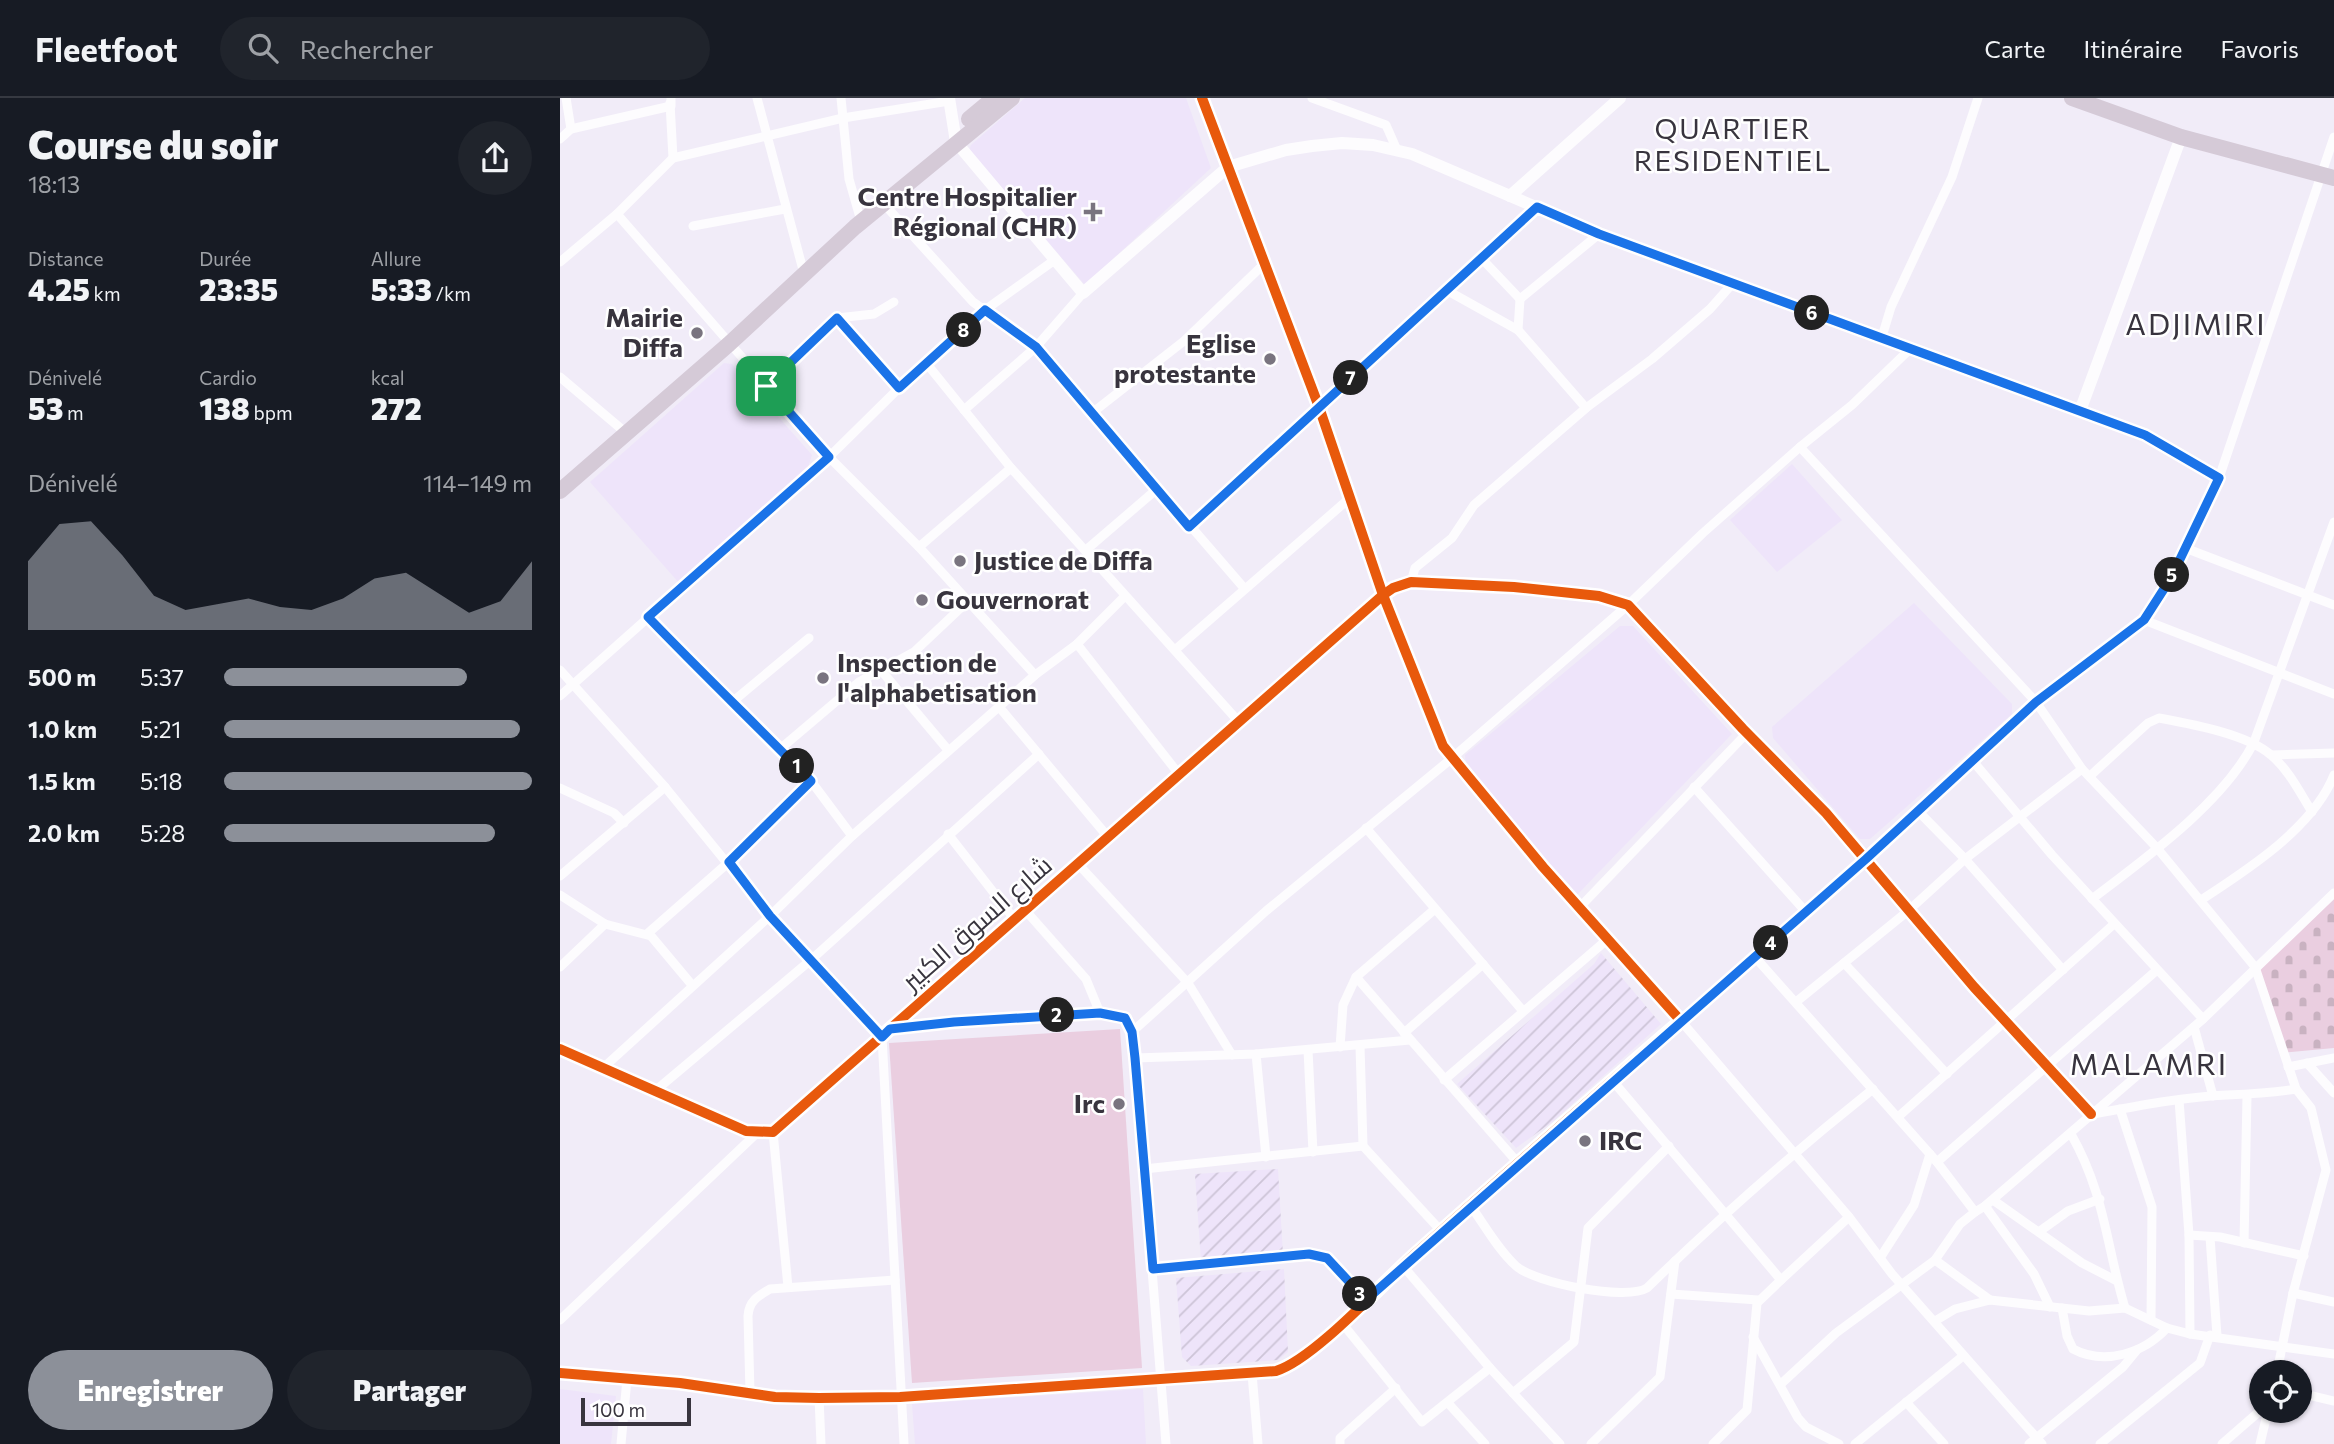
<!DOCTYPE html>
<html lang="fr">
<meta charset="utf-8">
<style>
body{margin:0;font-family:Commissioner,Cairo,sans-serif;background:#20242c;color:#f1f3f6;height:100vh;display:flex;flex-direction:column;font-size:26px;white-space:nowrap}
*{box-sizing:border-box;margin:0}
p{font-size:23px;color:#9ea1a6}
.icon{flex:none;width:38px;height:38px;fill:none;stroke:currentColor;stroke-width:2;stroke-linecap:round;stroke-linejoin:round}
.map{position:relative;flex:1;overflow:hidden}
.side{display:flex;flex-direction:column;background:#171b24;width:560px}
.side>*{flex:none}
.buttons{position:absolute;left:1689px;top:1262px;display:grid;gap:14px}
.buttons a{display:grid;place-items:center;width:63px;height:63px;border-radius:50%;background:#171b24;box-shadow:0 2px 5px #0004;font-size:35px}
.scale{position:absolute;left:21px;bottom:18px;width:110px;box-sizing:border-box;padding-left:7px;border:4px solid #38343e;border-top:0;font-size:19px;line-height:24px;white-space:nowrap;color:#38343e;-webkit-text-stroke:5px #fff;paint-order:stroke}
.pin{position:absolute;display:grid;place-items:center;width:60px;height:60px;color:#fff;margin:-30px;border-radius:14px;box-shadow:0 4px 10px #0006}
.km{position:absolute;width:35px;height:35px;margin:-18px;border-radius:50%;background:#222;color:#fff;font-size:19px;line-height:35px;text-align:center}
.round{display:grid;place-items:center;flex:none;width:74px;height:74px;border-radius:37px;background:#20242c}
.headline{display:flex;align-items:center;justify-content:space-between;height:119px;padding:0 28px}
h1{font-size:38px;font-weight:800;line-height:52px}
.metrics{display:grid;grid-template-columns:repeat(3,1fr);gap:10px;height:119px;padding:7px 28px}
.metrics div{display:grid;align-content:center}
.metrics b{font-size:30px;font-weight:800}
.metrics small{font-size:19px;font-weight:400}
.metrics p{font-size:19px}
.chart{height:196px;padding:14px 28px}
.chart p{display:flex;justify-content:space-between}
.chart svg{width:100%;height:126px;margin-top:7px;fill:#8c9099;opacity:.7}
.cta{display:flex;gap:14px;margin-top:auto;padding:14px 28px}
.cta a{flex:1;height:80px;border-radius:42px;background:#8c9099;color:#fff;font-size:28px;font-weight:800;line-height:80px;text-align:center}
.cta a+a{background:#20242c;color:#f1f3f6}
ul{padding:0 28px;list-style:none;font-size:23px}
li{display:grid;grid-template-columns:112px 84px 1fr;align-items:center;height:52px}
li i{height:18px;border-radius:9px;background:#8c9099}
header{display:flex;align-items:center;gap:42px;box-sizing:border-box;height:98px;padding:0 35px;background:#171b24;border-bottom:2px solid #363941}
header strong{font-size:33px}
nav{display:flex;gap:38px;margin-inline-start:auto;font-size:24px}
.search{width:490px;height:63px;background:#20242c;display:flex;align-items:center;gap:18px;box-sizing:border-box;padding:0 24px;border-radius:38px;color:#9ea1a6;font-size:26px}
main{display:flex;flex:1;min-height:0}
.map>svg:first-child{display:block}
.built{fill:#eee4fa}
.industrial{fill:url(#industrial-furrows)}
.cemetery{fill:url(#cemetery-stones)}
.pitch{fill:#eacee0}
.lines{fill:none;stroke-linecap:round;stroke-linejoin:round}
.street{stroke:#fdfcfe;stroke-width:9}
.secondary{stroke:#fdfcfe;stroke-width:12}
.highway{stroke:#d5cad7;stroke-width:16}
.cycleway-casing{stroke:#fff;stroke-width:15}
.cycleway{stroke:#e8590c;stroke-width:10}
.route-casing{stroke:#fff;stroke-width:14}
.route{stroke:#1a73e8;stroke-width:9}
.poi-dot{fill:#79747f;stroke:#fff;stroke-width:2.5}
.labels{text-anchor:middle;stroke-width:5;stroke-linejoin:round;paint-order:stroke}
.poi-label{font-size:26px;font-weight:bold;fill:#38343e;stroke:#fff;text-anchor:end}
.street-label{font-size:26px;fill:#38343e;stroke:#fff}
.neighbourhood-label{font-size:28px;letter-spacing:2px;fill:#38343e;stroke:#fff}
.quarter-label{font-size:30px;letter-spacing:2px;fill:#38343e;stroke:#fff}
</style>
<header>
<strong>Fleetfoot</strong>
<div class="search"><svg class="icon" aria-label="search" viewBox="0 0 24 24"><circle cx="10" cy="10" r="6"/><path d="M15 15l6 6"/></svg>Rechercher</div>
<nav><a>Carte</a><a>Itinéraire</a><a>Favoris</a></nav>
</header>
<main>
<section class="side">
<div class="headline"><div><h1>Course du soir</h1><p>18:13</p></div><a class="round"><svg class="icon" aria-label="share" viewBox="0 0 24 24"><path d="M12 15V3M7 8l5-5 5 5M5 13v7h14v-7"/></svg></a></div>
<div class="metrics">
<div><p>Distance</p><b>4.25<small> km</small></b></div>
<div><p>Durée</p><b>23:35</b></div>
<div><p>Allure</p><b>5:33<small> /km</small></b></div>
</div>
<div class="metrics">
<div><p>Dénivelé</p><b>53<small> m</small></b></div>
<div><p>Cardio</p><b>138<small> bpm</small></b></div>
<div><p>kcal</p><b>272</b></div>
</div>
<div class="chart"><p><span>Dénivelé</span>114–149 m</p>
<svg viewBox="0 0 160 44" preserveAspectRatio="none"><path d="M0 44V20L10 7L20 6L30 18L40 32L50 37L60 35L70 33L80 36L90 37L100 33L110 26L120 24L130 31L140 38L150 34L160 20V44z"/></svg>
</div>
<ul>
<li><b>500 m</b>5:37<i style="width:79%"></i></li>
<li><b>1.0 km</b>5:21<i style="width:96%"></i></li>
<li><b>1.5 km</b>5:18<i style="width:100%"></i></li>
<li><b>2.0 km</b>5:28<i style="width:88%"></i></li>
</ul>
<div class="cta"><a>Enregistrer</a><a>Partager</a></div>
</section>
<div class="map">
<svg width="1774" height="1346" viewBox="0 0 1774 1346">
<defs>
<pattern id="industrial-furrows" width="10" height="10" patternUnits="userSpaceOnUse" patternTransform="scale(1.75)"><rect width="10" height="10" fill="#eee4fa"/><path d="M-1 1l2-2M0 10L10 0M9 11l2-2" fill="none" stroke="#cdc4d7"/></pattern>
<pattern id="cemetery-stones" width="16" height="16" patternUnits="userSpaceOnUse" patternTransform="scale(1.75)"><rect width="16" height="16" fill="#eacee0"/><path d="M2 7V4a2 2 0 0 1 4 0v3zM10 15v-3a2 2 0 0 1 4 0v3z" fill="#c9b2c1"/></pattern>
</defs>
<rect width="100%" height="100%" fill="#f1ecf8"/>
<!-- built -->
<g class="built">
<path d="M465,0H626L651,70L525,187L409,52L411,47Z"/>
<path d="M164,265L172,266L252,357L248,369L120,486L30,384Z"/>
<path d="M1232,366L1282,422L1217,474L1170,422Z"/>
<path d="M1354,505L1452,606V616L1310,741H1300L1213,640L1212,629Z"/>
<path d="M1060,528H1073L1172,636L1016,798L906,669L905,657Z"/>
<path d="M0,1291L56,1298L51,1346H0Z"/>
<path d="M583,1291L586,1346H355L352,1306Z"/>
</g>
<!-- industrial -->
<g class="industrial">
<path d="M1041,855L1101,926L992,1024L956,1050L897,986L1034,866Z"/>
<path d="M718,1071L723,1157L641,1163L635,1076Z"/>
<path d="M724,1171L728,1254L718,1262L631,1268L622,1259L616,1180Z"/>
</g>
<!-- cemetery -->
<path class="cemetery" d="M1774,800V950L1720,955L1698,871Z"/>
<!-- pitch -->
<path class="pitch" d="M560,931L582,1270L352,1285L329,945Z"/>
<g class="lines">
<!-- street -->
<g class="street">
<path d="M6,0L11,31"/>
<path d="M197,0L242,168"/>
<path d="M281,0L289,81L299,116"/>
<path d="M752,0L826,27L837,52"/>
<path d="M110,5L113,60"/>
<path d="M0,41L11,31L111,8V0"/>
<path d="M324,106L413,204L476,249L684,490"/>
<path d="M57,116L269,359L359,449L475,577"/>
<path d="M133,128L225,111"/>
<path d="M923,162L960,201L1039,136"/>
<path d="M0,164L57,116L113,60L283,20L389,3"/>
<path d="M888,193L958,232L960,201"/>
<path d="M277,220L314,216L334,204"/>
<path d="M958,232L1026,310"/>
<path d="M1321,242L1331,209L1392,79L1418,0"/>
<path d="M1349,252L1292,307L1240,349L1476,604L1522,671L1597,750L1695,869L1736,991L1751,1010L1766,1072L1733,1195L1717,1274"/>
<path d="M367,266L451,370L679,624"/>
<path d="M0,279L65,334"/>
<path d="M206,287L277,220L339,290"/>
<path d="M404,312L476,249L523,195"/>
<path d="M1520,313L1585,337L1659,380"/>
<path d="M532,315L624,243L704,166"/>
<path d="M629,429L977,109"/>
<path d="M359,449L451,370"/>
<path d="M1625,450L1774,507"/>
<path d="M526,452L597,391"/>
<path d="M851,484L855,470L892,440L914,407L1026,310L1092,261L1150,211L1173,185"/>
<path d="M823,497L833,490L851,484L954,489L1039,498L1068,507L1183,631L1266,715L1414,889L1531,1016"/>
<path d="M88,519L171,605L202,630L251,683L292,738"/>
<path d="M1584,522L1774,596"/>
<path d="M517,546L618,675"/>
<path d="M615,552L791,399"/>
<path d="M320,571L388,652"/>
<path d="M0,572L105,689L210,818L322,939L344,1346"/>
<path d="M0,598L269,359L339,290L425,212L496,161"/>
<path d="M171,605L249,540"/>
<path d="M440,610L548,739"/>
<path d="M220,651L299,584L354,554L407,504"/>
<path d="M1712,657L1774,655"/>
<path d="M1412,662L1492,757L1643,921"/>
<path d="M1530,678L1588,625L1599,620C1631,626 1687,636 1711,657C1729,672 1740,695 1752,714"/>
<path d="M1134,689L1246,814"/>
<path d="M0,690L54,715L64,725"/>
<path d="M1357,712L1405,761L1503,872"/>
<path d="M806,730L963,913"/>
<path d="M388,736L455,822"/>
<path d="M519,767L628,885L672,957"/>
<path d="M0,778L105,689"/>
<path d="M0,797L45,826L91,838L132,887"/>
<path d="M1532,801C1586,760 1664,704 1694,644L1774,424"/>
<path d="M1641,802C1687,772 1753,730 1774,677"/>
<path d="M1021,808L1187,635"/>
<path d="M466,813L526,881L540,915"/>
<path d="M87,836L169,764L251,683"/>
<path d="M1195,859L1377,1064L1415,1114L1425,1108L1474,1176L1490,1209"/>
<path d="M1284,865L1387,976"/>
<path d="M0,869L45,826"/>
<path d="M796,879L958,1065"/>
<path d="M1236,904L1348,813L1405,761L1522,671"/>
<path d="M1634,929L1653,998"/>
<path d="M330,931L540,915L565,920L572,934L575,960L606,1346"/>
<path d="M572,934L706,813L891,661L1068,507L1143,435L1240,349"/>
<path d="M844,935L923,866"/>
<path d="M800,948L803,1048L882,1134"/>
<path d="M780,949L783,907L796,879L875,811"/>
<path d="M748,952L753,1054"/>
<path d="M696,956L706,1059"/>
<path d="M575,960L696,956L850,942"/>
<path d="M1747,965L1774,995"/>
<path d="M1728,969L1774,960"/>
<path d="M43,970L210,818L292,738L475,577L517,546L565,498"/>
<path d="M884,982L1049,840"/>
<path d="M1052,982L1221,1182L1197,1205L1187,1312L1153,1346"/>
<path d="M95,993L252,861L479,656"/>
<path d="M1619,1002L1629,1137L1630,1236"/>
<path d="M1560,1011L1592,1109L1591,1222"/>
<path d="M1533,1016C1577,1008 1622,999 1667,997C1690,996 1712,995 1736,991"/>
<path d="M1338,1019L1554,826"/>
<path d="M213,1034L228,1189"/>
<path d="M1511,1036C1545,1096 1546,1147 1565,1210"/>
<path d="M1377,1064L1597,872"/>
<path d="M584,1071L803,1048"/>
<path d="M1433,1102L1522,1165L1557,1183"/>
<path d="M910,1107C924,1126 938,1152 956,1168C975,1185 1066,1203 1087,1190C1159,1120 1234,1054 1313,991"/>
<path d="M1425,1108L1643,921L1774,795"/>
<path d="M1480,1133L1508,1113L1540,1101"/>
<path d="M1629,1137L1660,1139L1744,1158"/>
<path d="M1650,1139L1657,1238"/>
<path d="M1684,1145L1687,998"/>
<path d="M1320,1160L1354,1107L1370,1056"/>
<path d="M1375,1162L1430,1202"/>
<path d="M592,1171L756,1156L773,1165L806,1202"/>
<path d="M1221,1182L1289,1119"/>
<path d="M1733,1195L1774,1204"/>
<path d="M1111,1196L1198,1202"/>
<path d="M1502,1210L1507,1238L1513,1251C1545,1268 1584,1255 1607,1230"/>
<path d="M0,1222L197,1035"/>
<path d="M1375,1223L1395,1211L1430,1202L1529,1213L1565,1210L1607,1230L1630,1236L1774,1256"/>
<path d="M782,1225L862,1324L930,1270L843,1168"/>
<path d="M1193,1239L1238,1320L1246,1329L1279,1346"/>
<path d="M930,1270L1000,1346"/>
<path d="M692,1276L698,1346"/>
<path d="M1222,1285L1276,1235L1375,1162L1400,1126L1415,1114"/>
<path d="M190,1295L188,1218C189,1203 198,1198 210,1191L335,1182"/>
<path d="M953,1295L1014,1244L1028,1130L1109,1048"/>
<path d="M1740,1295L1774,1303"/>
<path d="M259,1300L261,1346"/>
<path d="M1346,1304L1384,1346"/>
<path d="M888,1305L925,1346"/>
<path d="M61,1346L67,1281"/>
<path d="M780,1346V1340L836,1290"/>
<path d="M1031,1346L1100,1279L1115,1163"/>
<path d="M1295,1346L1403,1258"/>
<path d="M1469,1346L1563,1269L1577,1252"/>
<path d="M1482,1346L1332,1176L1289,1119L1121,923L1306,761L1476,604L1584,522L1611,480L1659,380L1774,39"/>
<path d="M1540,1346L1640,1265L1650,1237"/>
<path d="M1662,1346L1701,1312"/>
<path d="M1700,1346L1708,1312"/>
</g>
<!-- secondary -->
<g class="secondary">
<path d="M389,0L396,44L523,195L668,69L726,52L752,48L782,45L813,47L852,56L1039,136L1520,313L1621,39"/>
<path d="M950,98L1060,0"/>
<path d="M0,951L186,1033L213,1034L823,497"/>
<path d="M0,1275L120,1285L215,1299L259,1300L340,1299L716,1273C754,1261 820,1188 853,1158C942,1079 1031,1000 1121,923L983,769L883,648L823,497L759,309L642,0"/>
</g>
<!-- highway -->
<g class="highway">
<path d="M1512,0L1621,39L1774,80"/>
<path d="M409,21L434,0"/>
<path d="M0,393L169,246L295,129L452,0"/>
</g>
<defs>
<g id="cycleway">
<path d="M0,951L186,1033L213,1034L823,497L833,490L851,484L954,489L1039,498L1068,507L1183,631L1266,715L1414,889L1531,1016"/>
<path d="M0,1275L120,1285L215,1299L259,1300L340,1299L716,1273C754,1261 820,1188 853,1158C942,1079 1031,1000 1121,923L983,769L883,648L823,497L759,309L642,0"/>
</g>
</defs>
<!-- cycleway casing -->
<use href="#cycleway" class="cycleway-casing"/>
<!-- cycleway -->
<use href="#cycleway" class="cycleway"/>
</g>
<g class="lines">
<defs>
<path id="route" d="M977,109L1039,136L1585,337L1659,380L1611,480L1584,522L1476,604L1306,761L806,1202L767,1160L749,1156L593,1171L575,960L572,934L565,920L540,915L394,924L330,931L322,939L210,818L169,764L251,683C197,628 142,575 88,519L269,359L206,288L277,220L339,290L425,212L476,249L629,429Z"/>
</defs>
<!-- route casing -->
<use href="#route" class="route-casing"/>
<!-- route -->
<use href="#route" class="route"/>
</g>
<!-- markers -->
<g class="poi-dot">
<path d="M529.5 103.5h7v7h7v7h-7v7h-7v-7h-7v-7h7z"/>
<circle cx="137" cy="235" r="7"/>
<circle cx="710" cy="261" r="7"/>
<circle cx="400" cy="463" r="7"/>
<circle cx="362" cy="502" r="7"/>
<circle cx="263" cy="580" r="7"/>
<circle cx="559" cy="1006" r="7"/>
<circle cx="1025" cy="1043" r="7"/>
</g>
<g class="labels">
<!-- poi labels -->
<g class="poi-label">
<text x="517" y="108">Centre Hospitalier<tspan x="517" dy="30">Régional (CHR)</tspan></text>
<text x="123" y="229">Mairie<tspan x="123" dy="30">Diffa</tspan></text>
<text x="696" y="255">Eglise<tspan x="696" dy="30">protestante</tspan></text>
<text x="414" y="472" text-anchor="start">Justice de Diffa</text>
<text x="376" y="511" text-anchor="start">Gouvernorat</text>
<text x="277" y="574" text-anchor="start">Inspection de<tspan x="277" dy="30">l'alphabetisation</tspan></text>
<text x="545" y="1015">Irc</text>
<text x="1039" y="1052" text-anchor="start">IRC</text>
</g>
<!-- street labels -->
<g class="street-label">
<text transform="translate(417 825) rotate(-41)" y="9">شارع السوق الكبير</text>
</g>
<!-- neighbourhood labels -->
<g class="neighbourhood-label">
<text x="1173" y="41">QUARTIER<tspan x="1173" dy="32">RESIDENTIEL</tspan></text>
</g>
<!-- quarter labels -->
<g class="quarter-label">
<text x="1636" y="237">ADJIMIRI</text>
<text x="1589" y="977">MALAMRI</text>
</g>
</g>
</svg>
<div class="buttons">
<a><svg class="icon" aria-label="locate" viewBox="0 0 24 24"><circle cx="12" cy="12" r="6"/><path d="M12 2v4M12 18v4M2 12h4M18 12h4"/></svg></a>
</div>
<div class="scale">100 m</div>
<div class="pin" style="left:206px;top:288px;background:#1e9e55"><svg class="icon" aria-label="arrive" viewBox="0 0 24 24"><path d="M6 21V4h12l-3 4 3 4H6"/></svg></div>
<b class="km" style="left:237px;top:668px">1</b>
<b class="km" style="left:497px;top:917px">2</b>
<b class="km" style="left:800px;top:1196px">3</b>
<b class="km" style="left:1211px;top:845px">4</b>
<b class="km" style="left:1612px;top:477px">5</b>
<b class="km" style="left:1252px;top:215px">6</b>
<b class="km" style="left:791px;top:280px">7</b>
<b class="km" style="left:404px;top:232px">8</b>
</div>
</main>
